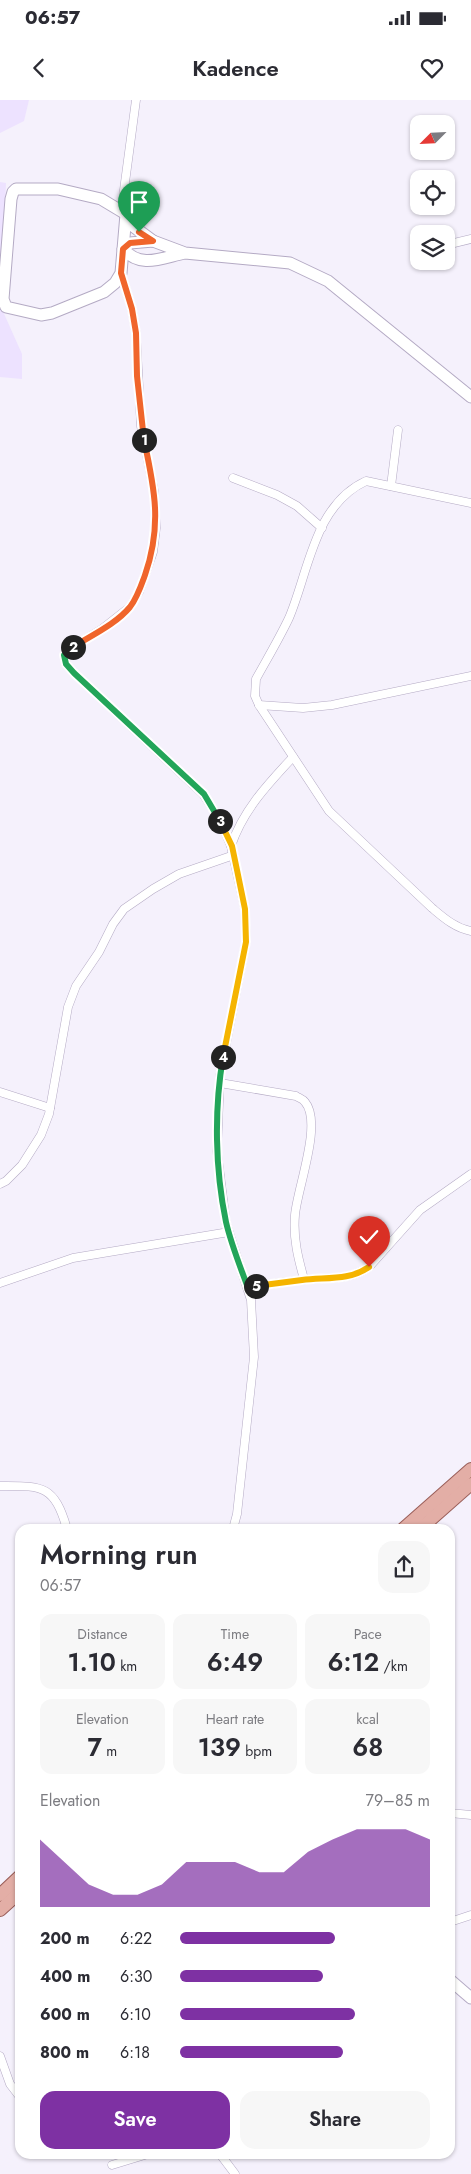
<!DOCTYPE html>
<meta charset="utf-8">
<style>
body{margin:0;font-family:Jost,sans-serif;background:#f7f7f7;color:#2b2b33;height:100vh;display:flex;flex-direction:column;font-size:19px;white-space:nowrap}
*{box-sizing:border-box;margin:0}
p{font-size:16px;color:#7c7c81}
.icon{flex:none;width:28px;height:28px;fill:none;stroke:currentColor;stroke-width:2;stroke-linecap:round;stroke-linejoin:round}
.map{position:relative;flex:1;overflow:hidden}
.panel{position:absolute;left:15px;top:1424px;width:440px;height:635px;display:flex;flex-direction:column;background:#fff;border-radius:15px;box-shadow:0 1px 4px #0004}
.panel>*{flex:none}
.needle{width:32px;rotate:246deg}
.controls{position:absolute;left:410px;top:15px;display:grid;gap:10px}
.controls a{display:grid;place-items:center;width:45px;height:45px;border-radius:10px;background:#fff;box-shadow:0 1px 4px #0004;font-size:25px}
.pin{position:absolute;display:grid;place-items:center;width:42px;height:42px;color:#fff;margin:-51px -21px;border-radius:50% 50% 50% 0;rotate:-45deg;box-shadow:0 0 5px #0007}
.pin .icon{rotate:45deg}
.km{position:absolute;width:25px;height:25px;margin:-12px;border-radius:50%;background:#222;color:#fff;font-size:14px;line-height:25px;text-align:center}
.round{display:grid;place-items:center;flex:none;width:52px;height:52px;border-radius:15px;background:#f7f7f7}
.summary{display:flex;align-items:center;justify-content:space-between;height:85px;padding:0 25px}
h1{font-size:28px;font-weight:600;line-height:38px}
.figures{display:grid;grid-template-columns:repeat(3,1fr);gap:8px;height:85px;padding:5px 25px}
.figures div{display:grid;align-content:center;border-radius:12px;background:#f7f7f7;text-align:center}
.figures b{font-size:25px;font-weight:600}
.figures small{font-size:14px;font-weight:400}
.figures p{font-size:14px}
.chart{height:140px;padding:10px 25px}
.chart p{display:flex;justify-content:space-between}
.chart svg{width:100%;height:90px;margin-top:5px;fill:#7e31a3;opacity:.7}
.action{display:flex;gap:10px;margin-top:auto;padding:10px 25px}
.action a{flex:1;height:58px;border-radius:15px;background:#7e31a3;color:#fff;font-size:20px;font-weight:600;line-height:58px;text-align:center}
.action a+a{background:#f7f7f7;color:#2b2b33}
ul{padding:0 25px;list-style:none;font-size:16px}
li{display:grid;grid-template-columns:80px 60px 1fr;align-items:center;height:38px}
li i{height:12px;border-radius:6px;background:#7e31a3}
.status{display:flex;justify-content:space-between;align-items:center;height:35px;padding:0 25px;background:#fff;direction:ltr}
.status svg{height:14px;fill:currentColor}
header{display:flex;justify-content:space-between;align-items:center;height:65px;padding:0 25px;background:#fff;font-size:22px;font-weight:600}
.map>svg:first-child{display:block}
.built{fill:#ede2ff}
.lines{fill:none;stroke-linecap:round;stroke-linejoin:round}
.street-casing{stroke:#b4aac4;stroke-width:9}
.secondary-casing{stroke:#b4aac4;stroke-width:13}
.primary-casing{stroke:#995d58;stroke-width:14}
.street{stroke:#fff;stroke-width:8}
.secondary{stroke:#fff;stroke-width:11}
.primary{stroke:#e3aea6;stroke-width:12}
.split-1-casing{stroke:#fff;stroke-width:10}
.split-2-casing{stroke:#fff;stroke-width:10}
.split-3-casing{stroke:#fff;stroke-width:10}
.split-4-casing{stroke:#fff;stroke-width:10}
.split-5-casing{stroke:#fff;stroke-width:10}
.split-6-casing{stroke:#fff;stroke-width:10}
.split-1{stroke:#f0652b;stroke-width:6}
.split-2{stroke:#f0652b;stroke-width:6}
.split-3{stroke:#22a559;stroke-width:6}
.split-4{stroke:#f5b400;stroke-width:6}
.split-5{stroke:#22a559;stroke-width:6}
.split-6{stroke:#f5b400;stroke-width:6}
</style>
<div class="status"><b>06:57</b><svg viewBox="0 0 49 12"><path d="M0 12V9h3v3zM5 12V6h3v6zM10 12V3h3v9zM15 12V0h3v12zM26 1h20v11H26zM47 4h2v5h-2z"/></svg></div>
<header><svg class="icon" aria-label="back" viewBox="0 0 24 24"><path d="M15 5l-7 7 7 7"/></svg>Kadence<svg class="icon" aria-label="heart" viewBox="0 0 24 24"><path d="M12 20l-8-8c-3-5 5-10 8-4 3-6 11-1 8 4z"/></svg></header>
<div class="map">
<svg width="471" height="2074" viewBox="0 0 471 2074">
<rect width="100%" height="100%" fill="#f5f1fc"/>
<!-- built -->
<g class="built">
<path d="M0,0H29L24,21L0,33Z"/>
<path d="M0,82L6,83L1,207L22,254V279L0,277Z"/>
</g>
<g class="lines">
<defs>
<g id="street">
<path d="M126,114L124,90L136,0"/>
<path d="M446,145L471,139"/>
<path d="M121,173L132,209L136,233L141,326L154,391L156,428L153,452L139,492L130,507L102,529L70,549L65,555L66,564L74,573L203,694L219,718L231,746L245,809L246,842L220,975L217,1051L226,1123L251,1200L254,1257L237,1414L233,1429"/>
<path d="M233,378L277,395L297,406L322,428"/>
<path d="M391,386L398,330"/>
<path d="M471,403L366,381C314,405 309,471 289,518C279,539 267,559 256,579L255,596L259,605L329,711L432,808C444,818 455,828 471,831"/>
<path d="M259,605L303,608L332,605L471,576"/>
<path d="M231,746C243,710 268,684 293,657"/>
<path d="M220,983L296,996C299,998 303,999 305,1002C323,1023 297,1089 295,1115C293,1138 298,1158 304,1179"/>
<path d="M0,992L50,1008"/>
<path d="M0,1084L6,1081L22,1065L41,1035L49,1014L68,907L76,886L99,852L113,824L124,809L153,789L179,774L234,755"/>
<path d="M0,1183L73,1158L229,1132"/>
<path d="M248,1187C266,1185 284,1182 302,1180C326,1177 349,1181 369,1167L420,1110L471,1074"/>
<path d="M0,1386C42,1386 54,1384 67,1429"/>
<path d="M450,1713L471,1715"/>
<path d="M450,1822L471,1815"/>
<path d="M0,1956L10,1984L20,1997"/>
<path d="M220,2054L235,2074"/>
<path d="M112,2065L148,2054"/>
</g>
<g id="secondary">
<path d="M126,114L121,173L115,183L104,192L52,213L41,215L6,207L3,199L11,99L13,92L16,89H58L101,99L126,114L134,127L153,141"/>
<path d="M185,153C161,158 141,169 123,149L130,143L153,141L185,153L290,163L328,181L471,297"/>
<path d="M450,1880L471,1898"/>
</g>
<g id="primary">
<path d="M403,1429L471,1369"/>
<path d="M420,1429L471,1384"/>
<path d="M0,1795L20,1776"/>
<path d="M0,1810L20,1792"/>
</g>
</defs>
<!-- street casing -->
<use href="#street" class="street-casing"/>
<!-- secondary casing -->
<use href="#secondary" class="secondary-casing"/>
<!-- primary casing -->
<use href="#primary" class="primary-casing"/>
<!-- street -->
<use href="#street" class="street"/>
<!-- secondary -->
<use href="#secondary" class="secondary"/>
<!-- primary -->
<use href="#primary" class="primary"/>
</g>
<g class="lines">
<defs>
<path id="split-1" d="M139,132L153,141L130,143L123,149L121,173L132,209L136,233L137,276L144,340"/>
<path id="split-2" d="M73,547C92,535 116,524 130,507C137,498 141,486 145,475C162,426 155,390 144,340"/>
<path id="split-3" d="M73,547L64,555L66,564L74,573L204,694L220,721"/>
<path id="split-4" d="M220,721L232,746L237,770L245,809L246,842L223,957"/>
<path id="split-5" d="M223,957C214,1010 215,1069 226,1122C231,1144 240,1166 248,1188L256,1186"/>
<path id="split-6" d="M256,1186C271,1184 286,1182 302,1180C326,1177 349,1181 369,1167"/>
</defs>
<!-- split-1 casing -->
<use href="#split-1" class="split-1-casing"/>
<!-- split-2 casing -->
<use href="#split-2" class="split-2-casing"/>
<!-- split-3 casing -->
<use href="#split-3" class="split-3-casing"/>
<!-- split-4 casing -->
<use href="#split-4" class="split-4-casing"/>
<!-- split-5 casing -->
<use href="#split-5" class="split-5-casing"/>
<!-- split-6 casing -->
<use href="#split-6" class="split-6-casing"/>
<!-- split-1 -->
<use href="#split-1" class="split-1"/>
<!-- split-2 -->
<use href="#split-2" class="split-2"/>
<!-- split-3 -->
<use href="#split-3" class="split-3"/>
<!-- split-4 -->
<use href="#split-4" class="split-4"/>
<!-- split-5 -->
<use href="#split-5" class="split-5"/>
<!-- split-6 -->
<use href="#split-6" class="split-6"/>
</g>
</svg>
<div class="controls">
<a><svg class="needle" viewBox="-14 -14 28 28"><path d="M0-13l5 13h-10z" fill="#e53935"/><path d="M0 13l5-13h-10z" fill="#7c7c81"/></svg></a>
<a><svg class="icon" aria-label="locate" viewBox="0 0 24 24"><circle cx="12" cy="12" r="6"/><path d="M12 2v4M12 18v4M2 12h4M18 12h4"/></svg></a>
<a><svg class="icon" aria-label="layers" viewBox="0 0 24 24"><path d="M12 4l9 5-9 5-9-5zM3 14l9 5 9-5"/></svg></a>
</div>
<div class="pin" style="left:139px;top:132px;background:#1e9e55"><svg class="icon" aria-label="arrive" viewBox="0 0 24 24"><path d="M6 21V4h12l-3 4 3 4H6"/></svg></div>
<div class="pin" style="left:369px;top:1167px;background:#d93025"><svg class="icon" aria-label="check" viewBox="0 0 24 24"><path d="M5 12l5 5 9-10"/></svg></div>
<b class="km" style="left:144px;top:340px">1</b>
<b class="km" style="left:73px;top:547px">2</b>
<b class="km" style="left:220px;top:721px">3</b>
<b class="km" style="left:223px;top:957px">4</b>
<b class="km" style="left:256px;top:1186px">5</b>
<section class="panel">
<div class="summary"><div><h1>Morning run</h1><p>06:57</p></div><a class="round"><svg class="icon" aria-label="share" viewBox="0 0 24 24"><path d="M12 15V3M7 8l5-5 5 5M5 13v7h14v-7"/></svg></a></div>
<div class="figures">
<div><p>Distance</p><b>1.10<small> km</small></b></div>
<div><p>Time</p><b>6:49</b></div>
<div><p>Pace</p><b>6:12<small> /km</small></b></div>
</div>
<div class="figures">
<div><p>Elevation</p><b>7<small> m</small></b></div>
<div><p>Heart rate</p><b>139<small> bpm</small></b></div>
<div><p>kcal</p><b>68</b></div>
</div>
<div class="chart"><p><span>Elevation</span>79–85 m</p>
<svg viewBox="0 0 160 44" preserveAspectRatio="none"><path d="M0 44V11L10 22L20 33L30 38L40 38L50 33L60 22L70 22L80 22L90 27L100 27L110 17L120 11L130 6L140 6L150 6L160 11V44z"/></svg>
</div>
<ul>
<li><b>200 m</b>6:22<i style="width:62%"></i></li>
<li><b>400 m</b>6:30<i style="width:57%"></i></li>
<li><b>600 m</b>6:10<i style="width:70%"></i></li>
<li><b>800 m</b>6:18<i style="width:65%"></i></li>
</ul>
<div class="action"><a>Save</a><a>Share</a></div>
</section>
</div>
